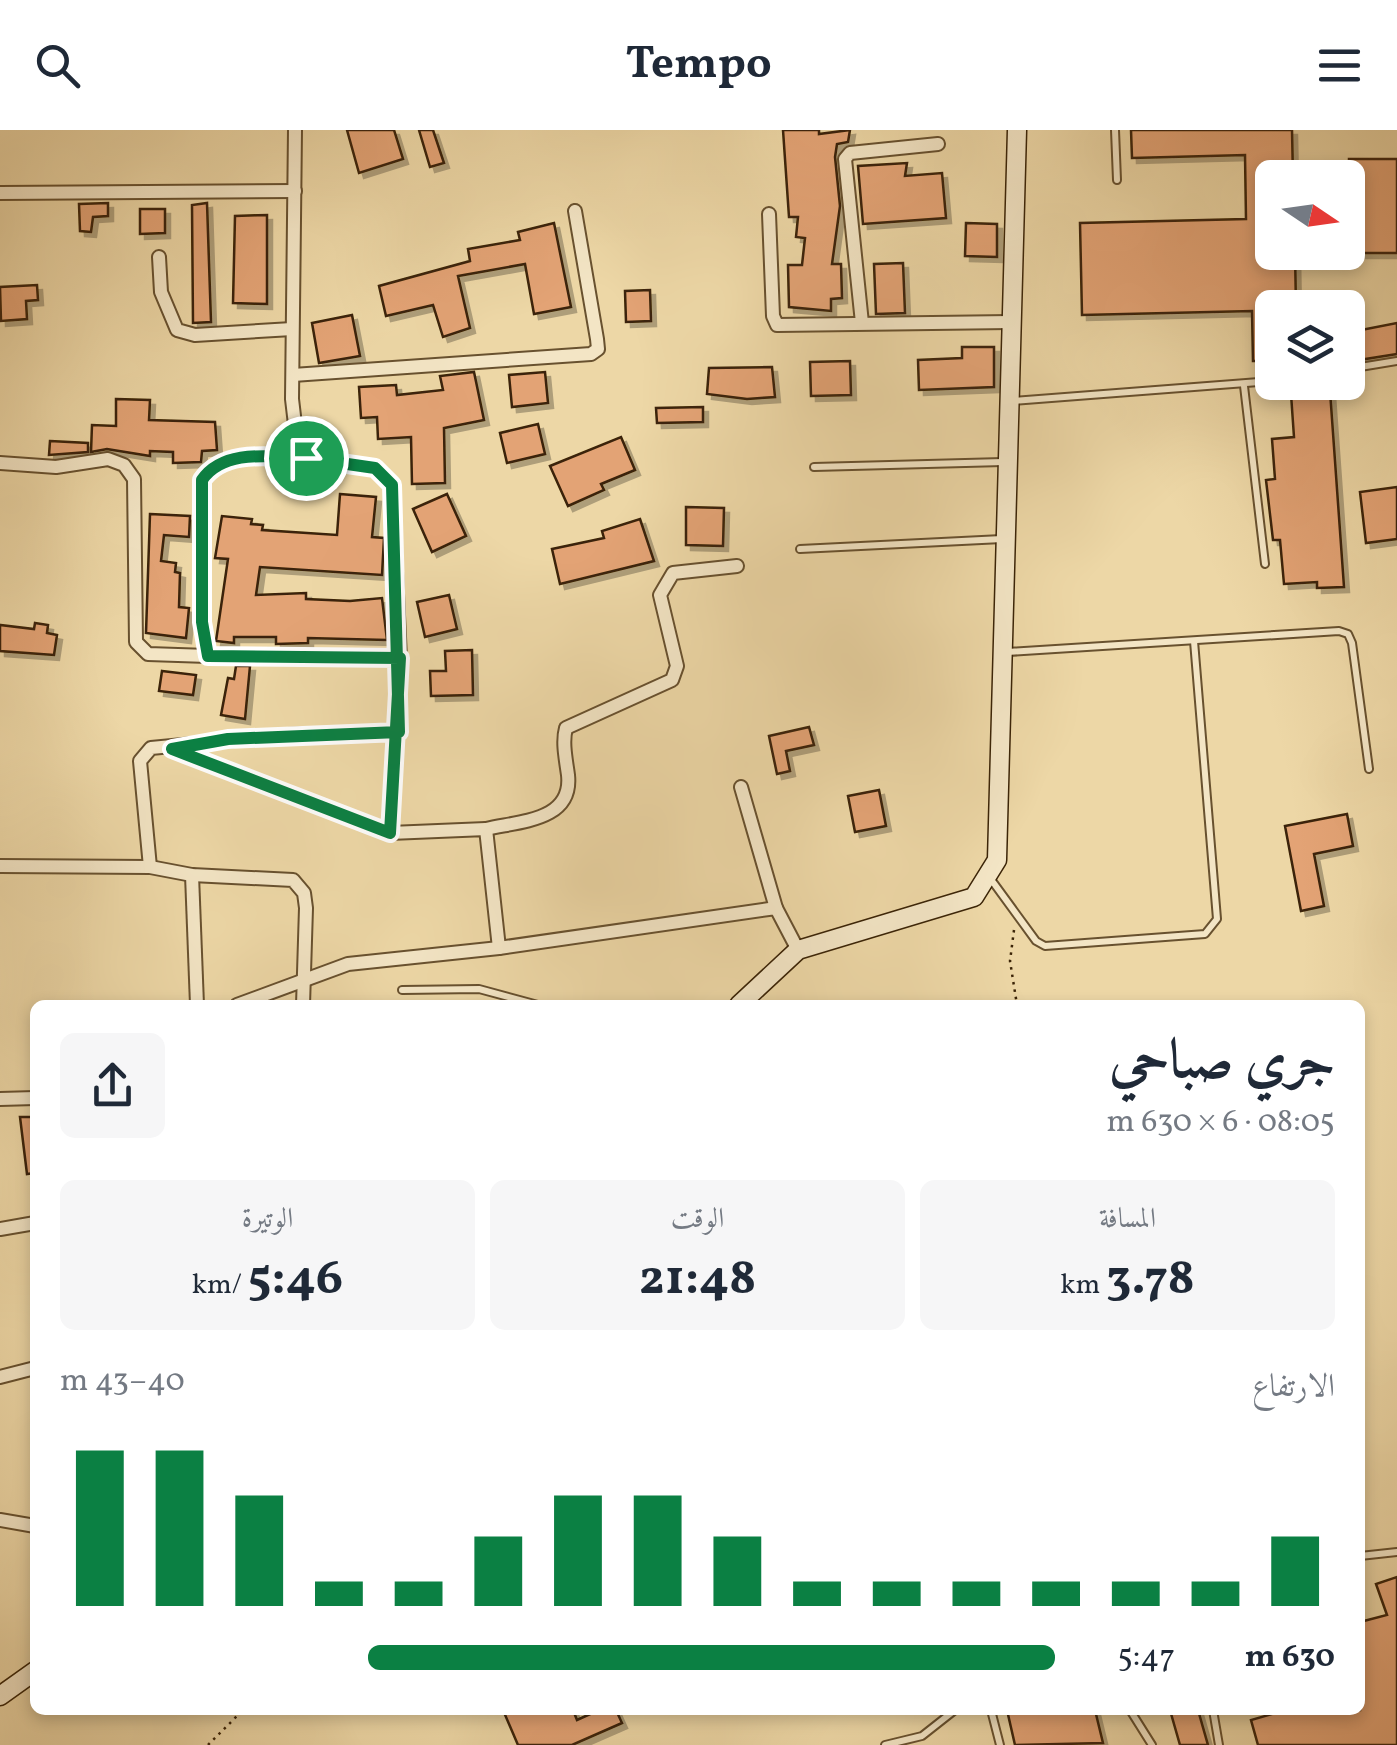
<!DOCTYPE html>
<html lang="ar">
<meta charset="utf-8">
<style>
body{margin:0;font-family:Vollkorn,Amiri,serif;background:#f6f6f7;color:#1f2937;direction:rtl;height:100vh;display:flex;flex-direction:column;font-size:38px;white-space:nowrap}
*{box-sizing:border-box;margin:0}
p{font-size:32px;color:#747a83}
.icon{flex:none;width:55px;height:55px;fill:none;stroke:currentColor;stroke-width:2;stroke-linecap:round;stroke-linejoin:round}
.map{position:relative;flex:1;overflow:hidden;direction:ltr}
.details{position:absolute;left:30px;top:870px;width:1335px;height:715px;display:flex;flex-direction:column;background:#fff;border-radius:15px;box-shadow:0 5px 15px #0003;direction:rtl}
.details>*{flex:none}
.needle{width:65px;rotate:103deg}
.controls{position:absolute;left:1255px;top:30px;display:grid;gap:20px}
.controls a{display:grid;place-items:center;width:110px;height:110px;border-radius:15px;background:#fff;box-shadow:0 5px 15px #0003;font-size:50px}
.pin{position:absolute;display:grid;place-items:center;width:85px;height:85px;color:#fff;margin:-42px;border:5px solid #fff;border-radius:50%;box-shadow:0 2px 10px #0007}
.round{display:grid;place-items:center;flex:none;width:105px;height:105px;border-radius:15px;background:#f6f6f7}
.headline{display:flex;align-items:center;justify-content:space-between;height:170px;padding:0 30px}
h1{font-size:55px;font-weight:700;line-height:75px}
.stats{display:grid;grid-template-columns:repeat(3,1fr);gap:15px;height:170px;padding:10px 30px}
.stats div{display:grid;align-content:center;border-radius:15px;background:#f6f6f7;text-align:center}
.stats b{font-size:50px;font-weight:700}
.stats small{font-size:28px;font-weight:400}
.stats p{font-size:28px}
.chart{height:280px;padding:20px 30px}
.chart p{display:flex;justify-content:space-between}
.chart svg{width:100%;height:180px;margin-top:10px;stroke:#0b8043;stroke-width:6}
ul{padding:0 30px;list-style:none;font-size:32px}
li{display:grid;grid-template-columns:160px 120px 1fr;align-items:center;height:75px}
li i{height:25px;border-radius:12px;background:#0b8043}
header{display:flex;justify-content:space-between;align-items:center;height:130px;padding:0 30px;background:#fff;font-size:45px;font-weight:700}
.map>svg:first-child{display:block}
.building{fill:#e3a374;stroke:#3b2407;stroke-width:2.5;filter:url(#shadow)}
.lines{fill:none;stroke-linecap:round;stroke-linejoin:round}
.lane-casing{stroke:#68512f;stroke-width:10}
.street-casing{stroke:#68512f;stroke-width:16}
.secondary-casing{stroke:#3b2407;stroke-width:21}
.path{stroke:#3b2407;stroke-width:2.5;stroke-dasharray:2.5 5;stroke-linecap:butt}
.lane{stroke:#f3e5c5;stroke-width:6}
.street{stroke:#f3e5c5;stroke-width:12}
.secondary{stroke:#f3e5c5;stroke-width:18}
.route-casing{stroke:#fff;stroke-width:20}
.route{stroke:#0b8043;stroke-width:12}
</style>
<header><svg class="icon" aria-label="menu" viewBox="0 0 24 24"><path d="M4 6h16M4 12h16M4 18h16"/></svg>Tempo<svg class="icon" aria-label="search" viewBox="0 0 24 24"><circle cx="10" cy="10" r="6"/><path d="M15 15l6 6"/></svg></header>
<div class="map">
<svg width="1397" height="1615" viewBox="0 0 1397 1615">
<defs>
<filter id="shadow"><feDropShadow dx="5" dy="5" stdDeviation="0" flood-color="#0004"/></filter>
</defs>
<rect width="100%" height="100%" fill="#edd7a6"/>
<filter id="stains"><feTurbulence type="fractalNoise" baseFrequency=".002" numOctaves="4"/><feColorMatrix values="0 0 0 0 .2 0 0 0 0 .09 0 0 0 0 .02 0 0 0 .5 -.17"/></filter>
<radialGradient id="worn" r=".72"><stop offset=".6" stop-color="#630" stop-opacity="0"/><stop offset="1" stop-color="#630" stop-opacity=".3"/></radialGradient>
<!-- building -->
<g class="building">
<path d="M347,0H394L403,29L359,43Z"/>
<path d="M419,0H433L444,33L430,37Z"/>
<path d="M783,0H819V4L850,0L848,12L837,14L835,27L840,76L832,134H841L842,168L831,169V181L789,177L788,135H802L805,108L796,107L798,87H789Z"/>
<path d="M1131,0H1292L1293,48H1272V122H1295L1296,178H1272V231H1253L1252,181L1082,185L1080,93L1246,89L1245,25L1132,28Z"/>
<path d="M1349,29H1397V123H1348Z"/>
<path d="M907,33L905,46L942,43L946,88L863,94L858,36Z"/>
<path d="M108,73V86L93,87L91,102L80,101L79,74Z"/>
<path d="M207,73L211,192L193,193L192,75Z"/>
<path d="M140,79H165V103L140,104Z"/>
<path d="M267,85V174L233,173L235,86Z"/>
<path d="M554,93L571,177L534,184L525,134L458,146L470,198L443,207L433,175L386,186L379,156L470,131L468,119L520,110L518,102Z"/>
<path d="M966,93L997,94V127L965,126Z"/>
<path d="M903,133L905,183L876,184L874,134Z"/>
<path d="M37,155L38,170L26,171L27,189L1,191L0,157Z"/>
<path d="M650,160L651,191L626,192L625,161Z"/>
<path d="M352,185L360,226L319,233L312,193Z"/>
<path d="M1397,193V224L1359,230L1356,201Z"/>
<path d="M962,217H994V257L919,260L918,230L962,228Z"/>
<path d="M850,231L851,265L811,266L810,232Z"/>
<path d="M772,237L775,267L747,269L707,264L709,238Z"/>
<path d="M474,242L484,290L444,298L445,353L412,354L411,307L378,309L377,287L361,288L359,257L396,255L397,265L443,260L440,246Z"/>
<path d="M545,242L548,273L512,277L509,245Z"/>
<path d="M1330,261L1344,457L1317,458V452L1284,454L1280,410H1273L1266,350L1275,349L1272,309L1294,307L1291,264Z"/>
<path d="M116,269L150,270L149,290L215,292L217,320L202,321L201,332L173,333V322L150,321V326L107,319L91,322L92,295L116,296Z"/>
<path d="M703,277V292L657,293L656,278Z"/>
<path d="M538,294L545,324L507,333L500,303Z"/>
<path d="M621,307L635,340L601,354L604,360L568,376L550,336Z"/>
<path d="M50,311L88,313V322L49,325Z"/>
<path d="M1397,357V409L1366,413L1360,362Z"/>
<path d="M340,364L376,367L372,407L384,408L382,445L260,437L256,465L306,463V469L350,471L382,468L387,510L308,508V513L276,514V507H234V513L216,511L228,429L215,428L222,386L252,389L251,394L263,395L262,400L337,405Z"/>
<path d="M447,364L466,406L432,422L413,379Z"/>
<path d="M686,377L724,378L723,416L686,415Z"/>
<path d="M150,384L190,386L189,407L164,405L161,431L176,433L175,442L180,443L179,477L189,478L186,508L146,503Z"/>
<path d="M640,389L654,431L560,454L552,419L604,408L602,401Z"/>
<path d="M449,465L457,499L425,507L417,472Z"/>
<path d="M35,493L48,495L47,503L57,505L54,525L0,521V495L34,499Z"/>
<path d="M472,520L473,565L431,566L430,541H446L445,521Z"/>
<path d="M236,536H250L245,589L221,585L228,548L234,549Z"/>
<path d="M162,541L196,545L193,565L159,561Z"/>
<path d="M809,597L814,615L786,621L790,641L777,644L769,606Z"/>
<path d="M879,660L886,696L855,702L848,666Z"/>
<path d="M1347,684L1353,716L1314,724L1324,776L1301,781L1285,696Z"/>
<path d="M20,987H35V1043L27,1044Z"/>
<path d="M1397,1447V1615H1258L1251,1590L1286,1580H1360V1492L1387,1485L1376,1454Z"/>
<path d="M503,1580H573L577,1590L599,1580H616L622,1593L572,1615H518Z"/>
<path d="M1007,1580H1095L1103,1613L1015,1615Z"/>
<path d="M1170,1580H1198L1208,1615H1180Z"/>
</g>
<g class="lines">
<defs>
<g id="lane">
<path d="M1115,0L1117,50"/>
<path d="M1348,239L1397,231"/>
<path d="M1244,256L1265,434"/>
<path d="M1014,271L1272,251"/>
<path d="M814,337L1003,332"/>
<path d="M800,419L1002,409"/>
<path d="M1008,522L1339,501L1348,504L1352,513L1369,639"/>
<path d="M990,748L1036,811L1045,816L1205,804L1217,789L1194,511"/>
<path d="M402,860L479,859L538,875"/>
<path d="M1360,1426L1397,1422"/>
<path d="M991,1580L1000,1615"/>
<path d="M1130,1580L1152,1615"/>
<path d="M1213,1580L1219,1615"/>
<path d="M885,1615L922,1606L955,1580"/>
</g>
<g id="street">
<path d="M0,63L295,61"/>
<path d="M769,84L773,186L777,195L1010,192"/>
<path d="M159,127L161,162L177,200L195,205L292,199"/>
<path d="M862,193L845,29L850,23L938,14"/>
<path d="M293,245L591,224L598,219L597,209L575,81"/>
<path d="M306,328C272,327 224,318 202,350V492L208,526L400,528"/>
<path d="M0,333L56,337L108,329L124,335L134,349L136,512L148,524L208,526"/>
<path d="M172,619L390,703L400,528L392,355L375,338L306,328L296,303L292,269L295,0"/>
<path d="M741,657L776,778"/>
<path d="M486,699C520,691 573,691 568,645C566,630 562,612 566,598L672,550L677,536L660,465L673,443L737,436"/>
<path d="M390,703L486,699L499,818"/>
<path d="M0,736L150,737L192,745L293,750L304,763L306,778L303,875"/>
<path d="M150,737L140,631L151,618L287,605L399,602"/>
<path d="M192,745L197,875"/>
<path d="M237,875L348,834L499,818L776,778L798,820"/>
<path d="M0,969L35,968"/>
<path d="M0,1099L35,1093"/>
<path d="M0,1247L35,1238"/>
<path d="M0,1390L35,1396"/>
</g>
<g id="secondary">
<path d="M739,875L798,820L974,767L997,730L1017,0"/>
<path d="M0,1566L35,1541"/>
</g>
</defs>
<!-- lane casing -->
<use href="#lane" class="lane-casing"/>
<!-- street casing -->
<use href="#street" class="street-casing"/>
<!-- secondary casing -->
<use href="#secondary" class="secondary-casing"/>
<!-- path -->
<g class="path">
<path d="M1014,800L1010,831L1017,875"/>
<path d="M208,1615L243,1580"/>
</g>
<!-- lane -->
<use href="#lane" class="lane"/>
<!-- street -->
<use href="#street" class="street"/>
<!-- secondary -->
<use href="#secondary" class="secondary"/>
</g>
<g class="lines">
<defs>
<path id="route" d="M306,328L375,338L392,355L399,602L228,609L172,619L390,703L400,528L208,526L202,492V350C224,318 272,327 306,328"/>
</defs>
<!-- route casing -->
<use href="#route" class="route-casing"/>
<!-- route -->
<use href="#route" class="route"/>
</g>
<rect width="100%" height="100%" filter="url(#stains)"/>
<rect width="100%" height="100%" fill="url(#worn)"/>
</svg>
<div class="controls">
<a><svg class="needle" viewBox="-14 -14 28 28"><path d="M0-13l5 13h-10z" fill="#e53935"/><path d="M0 13l5-13h-10z" fill="#747a83"/></svg></a>
<a><svg class="icon" aria-label="layers" viewBox="0 0 24 24"><path d="M12 4l9 5-9 5-9-5zM3 14l9 5 9-5"/></svg></a>
</div>
<div class="pin" style="left:306px;top:328px;background:#1e9e55"><svg class="icon" aria-label="arrive" viewBox="0 0 24 24"><path d="M6 21V4h12l-3 4 3 4H6"/></svg></div>
<section class="details">
<div class="headline"><div><h1>جري صباحي</h1><p>08:05 · 6 × 630 m</p></div><a class="round"><svg class="icon" aria-label="share" viewBox="0 0 24 24"><path d="M12 15V3M7 8l5-5 5 5M5 13v7h14v-7"/></svg></a></div>
<div class="stats">
<div><p>المسافة</p><b>3.78<small> km</small></b></div>
<div><p>الوقت</p><b>21:48</b></div>
<div><p>الوتيرة</p><b>5:46<small> /km</small></b></div>
</div>
<div class="chart"><p><span>الارتفاع</span>40–43 m</p>
<svg viewBox="0 0 160 44" preserveAspectRatio="none"><path d="M5 44V6M15 44V6M25 44V17M35 44V38M45 44V38M55 44V27M65 44V17M75 44V17M85 44V27M95 44V38M105 44V38M115 44V38M125 44V38M135 44V38M145 44V38M155 44V27"/></svg>
</div>
<ul>
<li><b>630 m</b>5:47<i style="width:69%"></i></li>
</ul>
</section>
</div>
